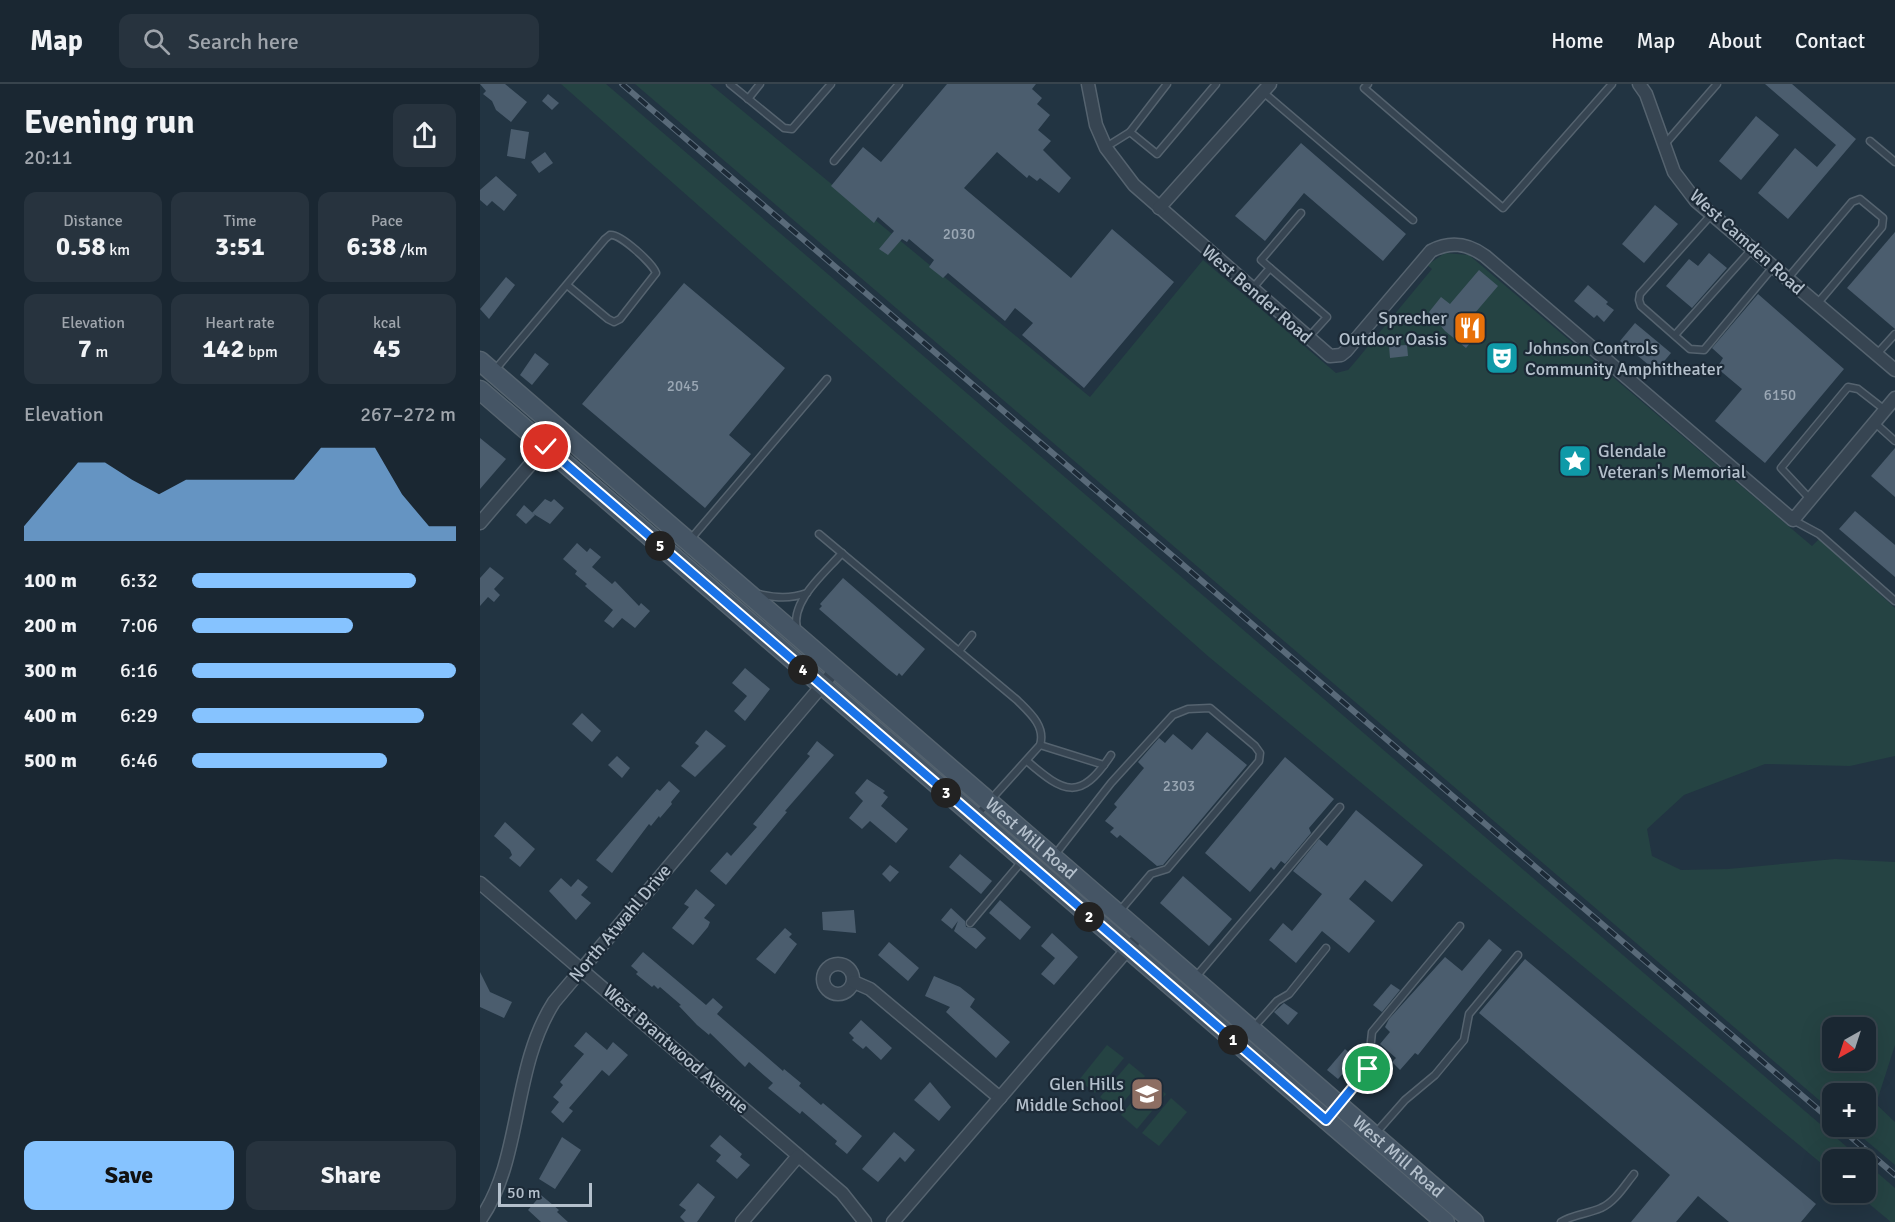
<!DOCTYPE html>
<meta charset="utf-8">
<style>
body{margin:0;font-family:Signika,sans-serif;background:#27333e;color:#f1f3f6;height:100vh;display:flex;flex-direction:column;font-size:22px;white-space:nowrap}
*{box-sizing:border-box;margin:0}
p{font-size:20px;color:#9fa5ac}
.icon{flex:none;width:33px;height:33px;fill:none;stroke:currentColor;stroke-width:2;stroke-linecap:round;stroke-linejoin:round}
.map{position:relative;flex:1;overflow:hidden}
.sheet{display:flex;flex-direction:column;background:#1a2732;width:480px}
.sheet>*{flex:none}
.needle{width:39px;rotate:219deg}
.controls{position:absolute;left:1342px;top:933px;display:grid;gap:12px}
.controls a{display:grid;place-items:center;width:54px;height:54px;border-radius:12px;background:#1a2732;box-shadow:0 6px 24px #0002,0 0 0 2px #38444d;font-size:30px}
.scale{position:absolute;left:18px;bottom:15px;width:94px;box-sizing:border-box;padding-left:6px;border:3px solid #b4c0cc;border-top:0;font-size:16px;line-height:21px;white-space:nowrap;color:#b4c0cc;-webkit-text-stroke:4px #1c2a37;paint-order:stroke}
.pin{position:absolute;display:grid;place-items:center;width:51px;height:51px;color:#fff;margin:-26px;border:3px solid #fff;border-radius:50%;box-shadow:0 2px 6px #0007}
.km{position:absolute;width:30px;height:30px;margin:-15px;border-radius:50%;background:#222;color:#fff;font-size:16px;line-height:30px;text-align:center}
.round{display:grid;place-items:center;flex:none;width:63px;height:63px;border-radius:12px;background:#27333e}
.summary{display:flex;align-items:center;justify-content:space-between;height:102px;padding:0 24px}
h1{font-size:33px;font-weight:800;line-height:45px}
.stats{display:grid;grid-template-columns:repeat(3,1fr);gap:9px;height:102px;padding:6px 24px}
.stats div{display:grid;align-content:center;border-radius:12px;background:#27333e;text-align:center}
.stats b{font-size:26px;font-weight:800}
.stats small{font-size:16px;font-weight:400}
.stats p{font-size:16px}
.chart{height:168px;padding:12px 24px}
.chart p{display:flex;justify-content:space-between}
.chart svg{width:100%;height:108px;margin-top:6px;fill:#86c3ff;opacity:.7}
.action{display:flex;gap:12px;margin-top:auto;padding:12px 24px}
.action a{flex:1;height:69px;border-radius:12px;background:#86c3ff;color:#111;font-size:24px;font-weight:800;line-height:69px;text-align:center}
.action a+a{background:#27333e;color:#f1f3f6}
ul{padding:0 24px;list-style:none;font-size:20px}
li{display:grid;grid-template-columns:96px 72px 1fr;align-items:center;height:45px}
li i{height:15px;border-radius:8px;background:#86c3ff}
header{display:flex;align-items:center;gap:36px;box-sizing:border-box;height:84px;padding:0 30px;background:#1a2732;border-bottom:2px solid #38444d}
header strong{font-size:28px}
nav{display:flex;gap:33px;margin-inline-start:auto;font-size:21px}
.search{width:420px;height:54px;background:#27333e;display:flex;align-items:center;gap:15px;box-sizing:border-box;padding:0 21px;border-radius:12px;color:#9fa5ac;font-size:22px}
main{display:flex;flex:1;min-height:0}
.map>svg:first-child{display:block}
.green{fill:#254343;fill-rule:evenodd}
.building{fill:#4b5d6e}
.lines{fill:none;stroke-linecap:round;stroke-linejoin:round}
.service-casing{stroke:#55636f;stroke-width:9}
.minor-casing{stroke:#55636f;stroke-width:15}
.secondary-casing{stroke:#55636f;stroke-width:21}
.service{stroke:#374552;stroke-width:6}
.minor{stroke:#374552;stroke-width:12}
.secondary{stroke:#455565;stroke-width:18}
.rail-casing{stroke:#596a79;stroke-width:6}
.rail{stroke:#1c2a37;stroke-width:4;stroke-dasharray:11;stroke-linecap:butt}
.route-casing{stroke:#fff;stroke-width:12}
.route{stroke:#1a73e8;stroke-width:8}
.labels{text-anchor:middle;stroke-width:4.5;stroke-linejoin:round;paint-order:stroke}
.number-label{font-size:15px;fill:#9aa7b4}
.street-label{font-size:18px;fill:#b4c0cc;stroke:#1c2a37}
.poi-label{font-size:18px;fill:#b4c0cc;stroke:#1c2a37;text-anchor:end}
</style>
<header>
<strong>Map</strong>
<div class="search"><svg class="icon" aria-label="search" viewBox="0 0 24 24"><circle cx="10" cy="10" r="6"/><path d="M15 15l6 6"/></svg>Search here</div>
<nav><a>Home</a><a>Map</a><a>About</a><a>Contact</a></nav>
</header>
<main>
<section class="sheet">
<div class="summary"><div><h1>Evening run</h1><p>20:11</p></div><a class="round"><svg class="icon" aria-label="share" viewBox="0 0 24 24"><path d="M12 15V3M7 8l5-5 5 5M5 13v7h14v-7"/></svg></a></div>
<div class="stats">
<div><p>Distance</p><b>0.58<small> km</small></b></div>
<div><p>Time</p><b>3:51</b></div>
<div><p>Pace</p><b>6:38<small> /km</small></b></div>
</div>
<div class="stats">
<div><p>Elevation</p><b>7<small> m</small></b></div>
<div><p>Heart rate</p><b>142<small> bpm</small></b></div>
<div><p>kcal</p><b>45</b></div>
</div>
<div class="chart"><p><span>Elevation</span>267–272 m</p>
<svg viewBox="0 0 160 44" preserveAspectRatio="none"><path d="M0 44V38L10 25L20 12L30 12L40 19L50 25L60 19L70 19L80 19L90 19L100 19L110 6L120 6L130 6L140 25L150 38L160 38V44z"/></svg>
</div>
<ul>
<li><b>100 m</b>6:32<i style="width:85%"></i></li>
<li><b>200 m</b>7:06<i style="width:61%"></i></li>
<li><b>300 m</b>6:16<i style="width:100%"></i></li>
<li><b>400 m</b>6:29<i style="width:88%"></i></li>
<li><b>500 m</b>6:46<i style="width:74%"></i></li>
</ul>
<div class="action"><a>Save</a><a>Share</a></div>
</section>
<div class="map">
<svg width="1415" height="1138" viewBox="0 0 1415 1138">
<rect width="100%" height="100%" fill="#223442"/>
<!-- green -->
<g class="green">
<path d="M81,0H126L1381,1075L1353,1076V1089L729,573Z"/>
<path d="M155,0H230L610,313L723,176L856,289L868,286L875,278L952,185L947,181L965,169L989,171L1332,462L1339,455L1415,524V672L1370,682L1285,680L1204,711L1167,745L1172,772L1201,786L1248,785L1355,775L1415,778V961L1396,1020L1415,1038V1081L1370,1043L1386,1042V1010H1353V1028ZM1353,944H1386V976H1353Z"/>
<path d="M627,961L644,974L615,1009L599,996Z"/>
<path d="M649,979L665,992L636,1027L620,1013Z"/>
<path d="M670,996L686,1010L657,1045L641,1031Z"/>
<path d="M691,1014L707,1028L679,1062L662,1049Z"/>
<path d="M1386,1079L1415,1104V1138H1411L1376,1109L1386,1108Z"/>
</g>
<!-- building -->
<g class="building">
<path d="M0,0H25L47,18L31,38L16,26L12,17L3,10L6,7Z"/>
<path d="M467,0H556L552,5L562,14L557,20L570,31L558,46L571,57L563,66L591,94L579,109L560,94L557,97L549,91L547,94L517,68L484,104L591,194L632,145L694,198L604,304L542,251L553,239L535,224L525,237L468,189L463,194L449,183L454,176L429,155L427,158L422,155L408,171L399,165L414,147L398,133L394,139L351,102L383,63L401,78Z"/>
<path d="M1285,0H1312L1376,55L1308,135L1278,109L1315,64L1337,83L1356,61Z"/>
<path d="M68,10L79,19L72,26L62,17Z"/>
<path d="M1276,32L1299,51L1261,96L1239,77Z"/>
<path d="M31,45L49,48L45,75L27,72Z"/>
<path d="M821,59L926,150L903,177L824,109L785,157L755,132Z"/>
<path d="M65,68L73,79L59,89L51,78Z"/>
<path d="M16,92L37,111L24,127L12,117L7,122L0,116V106Z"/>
<path d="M1175,121L1198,140L1164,179L1142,160Z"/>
<path d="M1415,148V245L1367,204Z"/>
<path d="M1229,169L1247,184L1212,224L1186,202L1209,175L1218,182Z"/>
<path d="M999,186L1018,202L989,236L1002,244L986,264L965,247L949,228L961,213L970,220Z"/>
<path d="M26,193L35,201L9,235L0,225Z"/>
<path d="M204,199L305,284L249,351L271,370L225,424L102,320Z"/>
<path d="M1108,201L1128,218L1126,220L1134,226L1124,238L1117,231L1114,234L1094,217Z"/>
<path d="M1278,210L1364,285L1285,379L1235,337L1262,305L1237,284L1243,274L1232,264Z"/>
<path d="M1155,239L1191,269L1176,287L1140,257Z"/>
<path d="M927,261L928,272L910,274L909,262Z"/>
<path d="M55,269L69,280L52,301L40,291Z"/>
<path d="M0,354L26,375L0,405Z"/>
<path d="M1415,364V413L1391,392Z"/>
<path d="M65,415L71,418L74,415L84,424L70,440L52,429Z"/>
<path d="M44,421L55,431L46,440L36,431Z"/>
<path d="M1375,427L1415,461V493L1359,445Z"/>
<path d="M97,459L107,468L110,464L121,473L112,483L132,500L135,497L159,522L161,519L170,527L155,544L142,534L133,544L124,537L133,526L105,502L107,500L95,490L97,487L83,475Z"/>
<path d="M10,483L24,494L14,505L20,511L14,518L8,513L0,522V494Z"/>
<path d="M363,494L445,565L422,592L419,589L417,592L407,584L339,525L342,522L340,520Z"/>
<path d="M265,584L290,605L265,637L254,627L267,612L252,599Z"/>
<path d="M102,629L121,647L112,658L92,640Z"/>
<path d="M226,646L246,662L215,693L201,682L219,662L215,659Z"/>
<path d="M727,648L767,681L683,781L677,782L640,751L637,754L630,748L634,744L625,737L637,723L634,720L664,684L658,678L679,654L685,659L693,650L712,666Z"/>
<path d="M337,657L354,671L305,727L307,728L246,801L230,787L247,768L251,772L277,743L273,740L330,672L327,670Z"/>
<path d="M137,672L150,684L142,694L128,681Z"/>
<path d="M805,673L854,715L829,744L831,749L805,780L801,777L794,786L791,783L770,808L725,769Z"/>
<path d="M387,695L405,707L403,709L408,713L401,722L428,745L416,759L390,737L382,745L369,734L383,717L375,709Z"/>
<path d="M189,697L200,707L191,718L192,720L180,734L179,732L171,742L169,740L132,789L116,776L177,705L180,707Z"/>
<path d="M876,726L943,781L912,818L885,796L869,815L895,837L869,869L842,847L816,879L789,856L803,839L812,847L842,810L813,787L839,755L847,762Z"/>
<path d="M25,738L55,765L40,783L29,774L32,771L30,766L14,752Z"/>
<path d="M480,770L512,797L501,810L469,783Z"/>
<path d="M410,781L419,788L410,798L402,790Z"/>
<path d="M703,792L752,835L729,862L680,819Z"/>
<path d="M81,794L91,803L98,795L108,803L101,811L111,819L96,836L69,807Z"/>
<path d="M216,805L235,821L224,834L230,838L228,843L213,861L192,844L209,823L204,820Z"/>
<path d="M520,816L551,843L540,856L509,829Z"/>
<path d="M471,824L485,837L486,843L495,844L506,854L496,865L474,847L478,837L472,845L461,836Z"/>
<path d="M374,826L376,849L343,846L342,828Z"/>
<path d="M305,844L312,850L309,853L317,860L295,890L276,875Z"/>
<path d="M572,849L598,873L574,901L561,890L575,874L561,862Z"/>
<path d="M1009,855L1022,866L938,971L935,969L920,986L912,978L916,974L900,960L910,948L905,943L909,935L965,873L982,887Z"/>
<path d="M409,858L439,884L428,897L398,871Z"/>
<path d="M163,868L226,921L233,914L243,923L237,930L303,987L304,985L321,999L319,1002L341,1021L343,1019L382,1052L367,1070L355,1060L357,1057L322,1027L320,1030L288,1004L293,999L269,978L265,983L230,949L229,951L217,941L199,922L201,921L180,903L178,905L174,901L172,903L156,890L158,888L151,882Z"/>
<path d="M1045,875L1336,1120L1321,1138H1249L1218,1112L1196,1138H1151L1190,1091L999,929Z"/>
<path d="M0,888L10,908L32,918L24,934L0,923Z"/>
<path d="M454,892L480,903L495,915L490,923L530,958L516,974L466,928L470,923L445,912Z"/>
<path d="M911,900L920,906L902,928L893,921Z"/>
<path d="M804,919L818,929L808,941L794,928Z"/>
<path d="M381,936L412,964L401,976L386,962L383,965L372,956L374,954L369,949Z"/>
<path d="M106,948L127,966L133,958L148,971L129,992L122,986L89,1024L93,1027L83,1039L71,1028L79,1018L73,1013L83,1001L80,998L104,970L94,962Z"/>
<path d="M865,965L876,975L858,995L847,986Z"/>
<path d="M450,998L471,1023L459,1037L434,1016Z"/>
<path d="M414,1048L435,1066L425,1078L420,1073L398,1098L382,1085Z"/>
<path d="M240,1051L262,1070L260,1073L270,1081L257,1095L236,1077L241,1071L230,1062Z"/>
<path d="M82,1053L101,1066L75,1105L59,1095Z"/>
<path d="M218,1099L235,1113L217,1138H205L200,1133L206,1126L199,1121Z"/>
<path d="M61,1111L79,1126L77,1128L88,1138H61L48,1126Z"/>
</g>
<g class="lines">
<defs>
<g id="service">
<path d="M250,0L304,44L312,45L351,0"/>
<path d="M888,0L884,4L1023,124L1132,0"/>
<path d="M783,8L933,136"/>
<path d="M268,15L280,0"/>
<path d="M650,48L687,0"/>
<path d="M1390,57L1415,78"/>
<path d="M1185,60L1237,0"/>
<path d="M626,63L650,48L677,70L736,0"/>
<path d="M354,77L419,0"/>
<path d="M1231,131L1160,210L1159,216L1161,222L1210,265L1224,266L1293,183"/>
<path d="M790,184L847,233L828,254"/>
<path d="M1308,194L1372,118L1380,115L1403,134L1402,143L1337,220"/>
<path d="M772,205L790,184L781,176L821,129"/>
<path d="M1195,251L1272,165"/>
<path d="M1397,270L1415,250"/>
<path d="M14,287L125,155L130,151C140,149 173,180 176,189L140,235L134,238L128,235L87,201"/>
<path d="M1395,339L1415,357"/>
<path d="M1330,415L1301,384L1368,303L1378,305L1405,326"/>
<path d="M1313,436L1339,450L1415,517"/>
<path d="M339,450L537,616C549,628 566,642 560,661L497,731"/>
<path d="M209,457L347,295"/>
<path d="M278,510C296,514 310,515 327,509"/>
<path d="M317,545C310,517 345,489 362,469"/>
<path d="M479,567L492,551"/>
<path d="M560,661L624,681"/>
<path d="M547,677C584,709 600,718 631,671"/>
<path d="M574,772L631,699L693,631L708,625L730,624L775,662L780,669L779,677L687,785L671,790L638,829"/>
<path d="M490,839L543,776"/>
<path d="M714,895L860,723"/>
<path d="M774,943L797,917L809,910L846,864"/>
<path d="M860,1019L888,985L892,948L980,842"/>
<path d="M895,1050L925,1016L955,991L984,956L989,930L1038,871"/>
<path d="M1081,1138C1094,1130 1108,1130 1121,1124C1135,1118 1145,1101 1154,1090"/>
</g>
<g id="minor">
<path d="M608,0L616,41L626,64L654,101L850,272L861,271L866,267L951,167C970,157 987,159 1005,172L1313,436L1415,314"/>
<path d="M1159,0L1166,10L1194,88L1216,117L1415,286"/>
<path d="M679,124L790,0"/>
<path d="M0,439L80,346"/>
<path d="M0,799L362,1109L385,1138"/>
<circle cx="358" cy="895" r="15"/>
<path d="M374,898L390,905L520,1014"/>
<path d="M0,1136C43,1075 31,985 74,918L356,585"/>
<path d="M262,1138L318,1072"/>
<path d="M413,1138L653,859"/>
</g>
<g id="secondary">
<path id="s1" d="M0,277L994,1138"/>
<path d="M0,306L965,1138"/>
</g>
</defs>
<!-- service casing -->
<use href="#service" class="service-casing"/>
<!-- minor casing -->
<use href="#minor" class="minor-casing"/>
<!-- secondary casing -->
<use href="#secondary" class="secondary-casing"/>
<!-- service -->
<use href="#service" class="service"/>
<!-- minor -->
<use href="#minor" class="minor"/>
<!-- secondary -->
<use href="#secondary" class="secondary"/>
<defs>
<g id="rail">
<path d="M142,0L1353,1038"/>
<path d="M1358,1042L1415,1091"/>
</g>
</defs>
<!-- rail casing -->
<use href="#rail" class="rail-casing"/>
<!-- rail -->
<use href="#rail" class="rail"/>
</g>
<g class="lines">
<defs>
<path id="route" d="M66,363L846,1036L888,985"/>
</defs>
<!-- route casing -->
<use href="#route" class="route-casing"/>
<!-- route -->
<use href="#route" class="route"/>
</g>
<!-- icons -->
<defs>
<symbol id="restaurant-square" viewBox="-11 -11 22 22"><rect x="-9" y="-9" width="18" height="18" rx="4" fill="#e8710a" stroke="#1c2a37"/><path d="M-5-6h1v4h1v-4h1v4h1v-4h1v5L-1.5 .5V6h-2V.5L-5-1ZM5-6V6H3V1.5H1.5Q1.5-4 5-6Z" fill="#fff"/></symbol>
<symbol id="theatre-square" viewBox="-11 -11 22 22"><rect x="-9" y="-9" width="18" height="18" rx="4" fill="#0f9aa8" stroke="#1c2a37"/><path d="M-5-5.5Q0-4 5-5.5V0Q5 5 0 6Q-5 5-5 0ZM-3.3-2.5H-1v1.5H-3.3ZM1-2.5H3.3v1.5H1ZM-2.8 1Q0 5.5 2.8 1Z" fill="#fff"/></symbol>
<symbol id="sight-square" viewBox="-11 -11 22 22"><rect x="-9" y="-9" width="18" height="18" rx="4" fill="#0f9aa8" stroke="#1c2a37"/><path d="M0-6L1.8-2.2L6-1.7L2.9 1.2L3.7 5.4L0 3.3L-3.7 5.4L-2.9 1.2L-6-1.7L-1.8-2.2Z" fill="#fff"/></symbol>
<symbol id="school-square" viewBox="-11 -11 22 22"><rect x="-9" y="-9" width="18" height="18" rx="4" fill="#8d6e63" stroke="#1c2a37"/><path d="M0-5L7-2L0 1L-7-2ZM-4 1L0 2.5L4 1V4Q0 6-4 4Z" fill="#fff"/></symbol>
</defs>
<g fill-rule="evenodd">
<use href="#restaurant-square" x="971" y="225" width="38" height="38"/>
<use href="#theatre-square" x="1003" y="255" width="38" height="38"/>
<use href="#sight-square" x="1076" y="358" width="38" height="38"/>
<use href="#school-square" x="648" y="991" width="38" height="38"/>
</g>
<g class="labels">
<!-- number labels -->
<g class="number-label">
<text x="479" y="155">2030</text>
<text x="203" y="307">2045</text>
<text x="1300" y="316">6150</text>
<text x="699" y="707">2303</text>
</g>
<!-- street labels -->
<g class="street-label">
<text transform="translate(1267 158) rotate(42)" y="6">West Camden Road</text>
<text transform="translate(777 210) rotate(41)" y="6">West Bender Road</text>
<text dy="6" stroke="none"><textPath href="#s1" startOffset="729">West Mill Road</textPath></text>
<text transform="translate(140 839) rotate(-50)" y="6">North Atwahl Drive</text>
<text transform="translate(196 965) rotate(41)" y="6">West Brantwood Avenue</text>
<text dy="6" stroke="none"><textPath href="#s1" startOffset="1215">West Mill Road</textPath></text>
</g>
<!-- poi labels -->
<g class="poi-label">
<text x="967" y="240">Sprecher<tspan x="967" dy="21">Outdoor Oasis</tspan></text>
<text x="1045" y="270" text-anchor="start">Johnson Controls<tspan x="1045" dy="21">Community Amphitheater</tspan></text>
<text x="1118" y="373" text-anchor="start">Glendale<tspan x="1118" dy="21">Veteran's Memorial</tspan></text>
<text x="644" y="1006">Glen Hills<tspan x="644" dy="21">Middle School</tspan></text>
</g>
</g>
</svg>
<div class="controls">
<a><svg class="needle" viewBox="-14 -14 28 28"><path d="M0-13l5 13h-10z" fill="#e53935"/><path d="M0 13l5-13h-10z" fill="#9fa5ac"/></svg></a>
<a>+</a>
<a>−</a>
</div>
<div class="scale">50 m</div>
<div class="pin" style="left:888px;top:985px;background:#1e9e55"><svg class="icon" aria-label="arrive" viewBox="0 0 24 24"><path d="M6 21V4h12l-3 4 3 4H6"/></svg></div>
<div class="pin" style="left:66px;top:363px;background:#d93025"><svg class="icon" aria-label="check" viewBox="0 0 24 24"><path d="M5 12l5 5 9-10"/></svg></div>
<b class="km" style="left:753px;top:956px">1</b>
<b class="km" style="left:609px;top:833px">2</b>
<b class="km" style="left:466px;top:709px">3</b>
<b class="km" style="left:323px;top:586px">4</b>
<b class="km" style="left:180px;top:462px">5</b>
</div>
</main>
